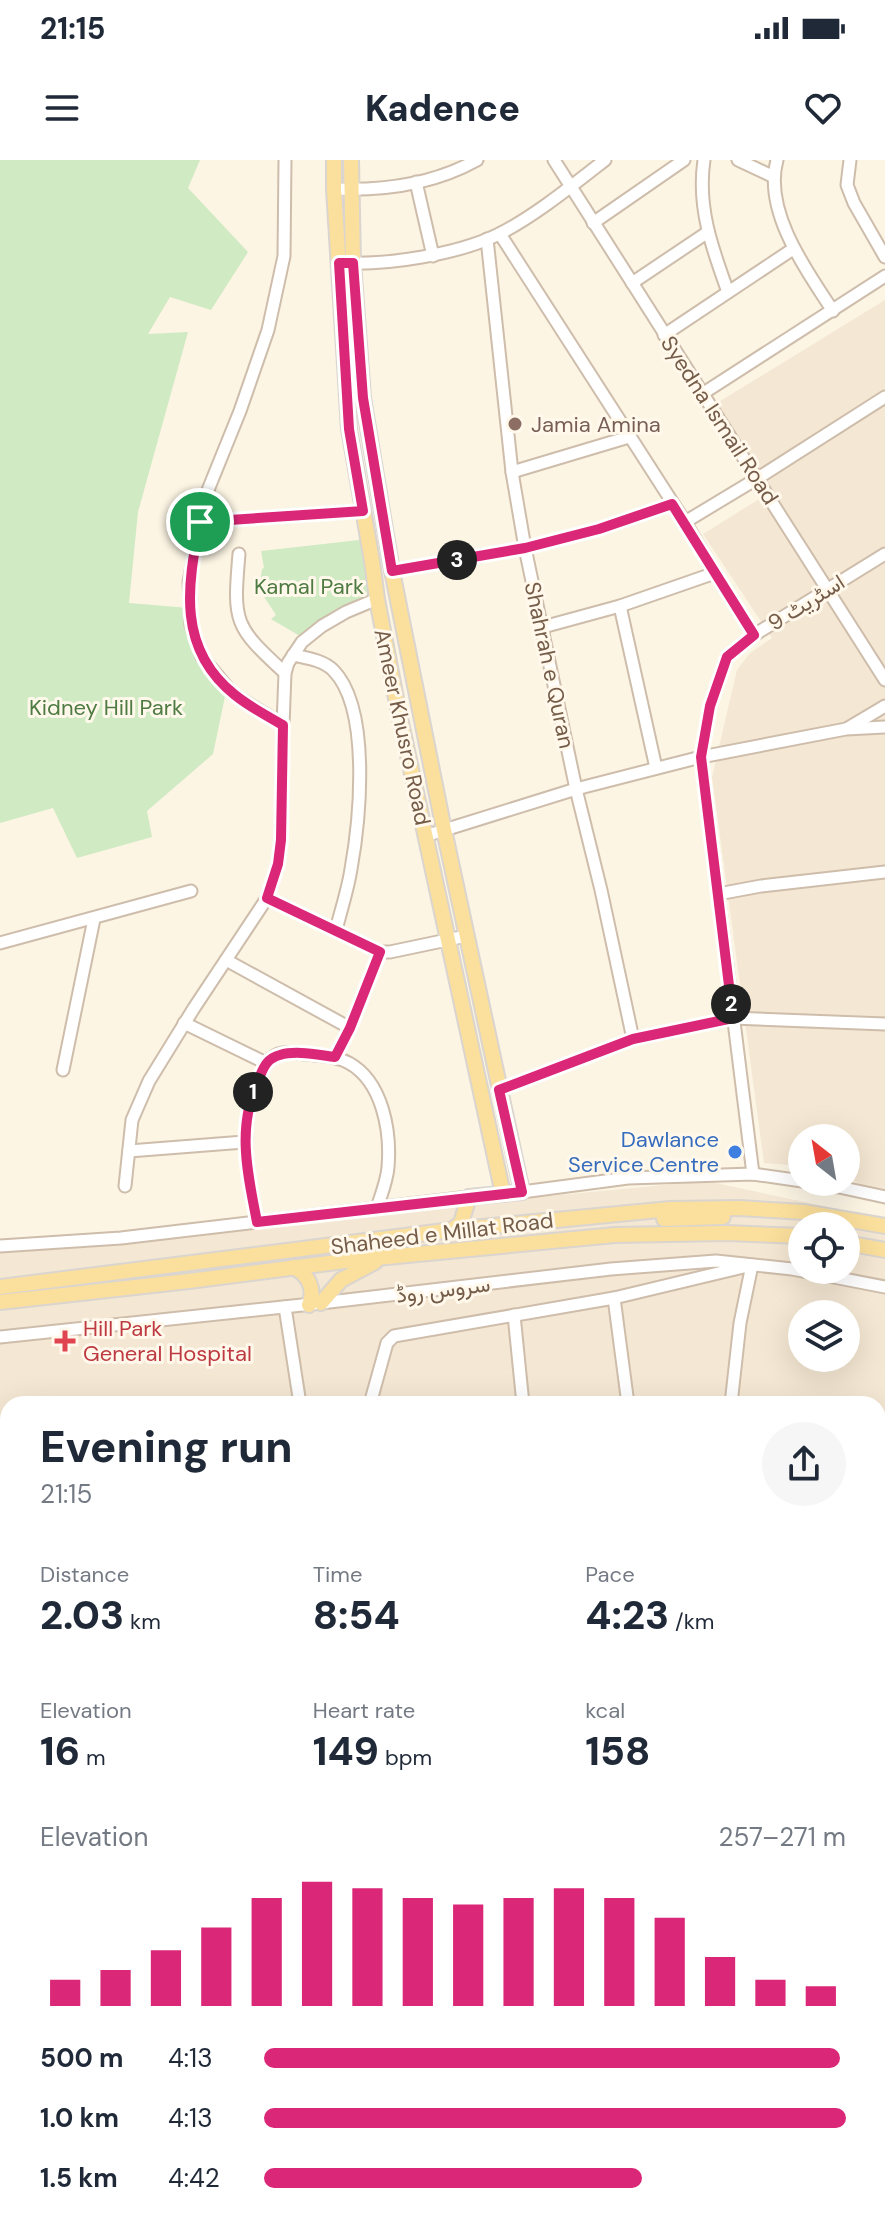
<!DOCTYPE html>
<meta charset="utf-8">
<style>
body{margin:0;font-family:"DM Sans",Vazirmatn,sans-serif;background:#f6f6f7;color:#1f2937;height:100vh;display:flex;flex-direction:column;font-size:30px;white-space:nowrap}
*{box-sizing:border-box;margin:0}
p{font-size:26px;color:#747a83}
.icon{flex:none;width:44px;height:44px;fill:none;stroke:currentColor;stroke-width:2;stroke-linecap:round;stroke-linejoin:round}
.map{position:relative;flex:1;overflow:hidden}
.details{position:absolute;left:0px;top:1236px;width:886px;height:830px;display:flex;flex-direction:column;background:#fff;border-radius:24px 24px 0 0;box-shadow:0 8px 32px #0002}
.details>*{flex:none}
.needle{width:52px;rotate:329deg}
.controls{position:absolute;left:788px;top:964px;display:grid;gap:16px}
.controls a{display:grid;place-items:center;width:72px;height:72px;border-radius:50%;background:#fff;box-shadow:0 8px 32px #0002;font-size:40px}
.pin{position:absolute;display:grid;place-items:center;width:68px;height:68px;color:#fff;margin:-34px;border:4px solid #fff;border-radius:50%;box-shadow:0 2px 8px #0007}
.km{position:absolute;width:40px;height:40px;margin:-20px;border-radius:50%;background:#222;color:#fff;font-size:22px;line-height:40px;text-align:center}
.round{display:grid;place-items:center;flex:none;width:84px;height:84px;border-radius:42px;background:#f6f6f7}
.overview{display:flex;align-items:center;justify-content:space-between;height:136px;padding:0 40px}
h1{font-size:44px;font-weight:800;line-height:60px}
.metrics{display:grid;grid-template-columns:repeat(3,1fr);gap:12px;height:136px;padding:8px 40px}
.metrics div{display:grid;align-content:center}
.metrics b{font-size:40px;font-weight:800}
.metrics small{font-size:22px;font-weight:400}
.metrics p{font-size:22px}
.chart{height:224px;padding:16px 40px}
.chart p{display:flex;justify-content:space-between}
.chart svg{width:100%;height:144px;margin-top:8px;stroke:#db2777;stroke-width:6}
ul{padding:0 40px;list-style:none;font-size:26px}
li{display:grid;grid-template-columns:128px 96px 1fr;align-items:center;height:60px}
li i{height:20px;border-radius:10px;background:#db2777}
.status{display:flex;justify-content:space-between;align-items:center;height:56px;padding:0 40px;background:#fff;direction:ltr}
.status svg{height:22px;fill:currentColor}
header{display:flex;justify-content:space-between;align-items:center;height:104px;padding:0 40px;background:#fff;font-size:36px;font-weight:800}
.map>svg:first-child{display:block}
.residential{fill:#f4e7d3;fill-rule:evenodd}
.green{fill:#d0eac3}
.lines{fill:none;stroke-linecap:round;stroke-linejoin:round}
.minor-casing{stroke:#cebdab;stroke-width:15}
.major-casing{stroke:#dbd5d0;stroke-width:18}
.minor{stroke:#fff;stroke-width:11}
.major{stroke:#fbdf9c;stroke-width:14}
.route-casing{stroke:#fff;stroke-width:16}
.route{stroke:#db2777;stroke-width:10}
.education-dot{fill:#8d6e63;stroke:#fff8eb;stroke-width:3}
.shop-dot{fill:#3f7fe0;stroke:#fff8eb;stroke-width:3}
.health-dot{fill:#e0444e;stroke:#fff8eb;stroke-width:3}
.labels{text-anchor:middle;stroke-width:6;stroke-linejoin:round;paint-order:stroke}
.street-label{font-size:22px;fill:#755c49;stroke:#fff8eb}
.education-label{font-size:22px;fill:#785e54;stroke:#fff8eb;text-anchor:start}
.park-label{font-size:22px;fill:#4e7b42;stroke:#fff8eb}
.shop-label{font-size:22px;fill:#366cbe;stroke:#fff8eb;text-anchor:end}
.health-label{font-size:22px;fill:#be3a42;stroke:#fff8eb;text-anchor:start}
</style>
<div class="status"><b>21:15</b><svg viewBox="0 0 49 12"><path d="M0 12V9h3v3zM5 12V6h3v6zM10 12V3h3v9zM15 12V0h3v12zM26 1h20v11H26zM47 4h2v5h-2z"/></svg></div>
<header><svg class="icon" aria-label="menu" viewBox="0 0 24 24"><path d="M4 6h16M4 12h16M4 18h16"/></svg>Kadence<svg class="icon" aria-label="heart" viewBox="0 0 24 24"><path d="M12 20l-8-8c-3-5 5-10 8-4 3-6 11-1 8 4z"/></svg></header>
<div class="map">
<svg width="885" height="2065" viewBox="0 0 885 2065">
<rect width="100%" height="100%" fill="#fcf5e4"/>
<!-- residential -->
<g class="residential">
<path d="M885,140V1034L846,1018V978H802V1006L764,1003L712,617L737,510L750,493L772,478L703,374L772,331L717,243Z"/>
<path d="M706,1021L885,1059V2065H0V1089ZM802,1066H846V1110H802ZM802,1154H846V1198H802ZM8,1244H878V2058H8Z"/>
</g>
<!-- green -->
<g class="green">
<path d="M0,0H200L188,28L248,92L211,150L170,137L148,174L188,172L138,352L129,443L189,448L203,497L227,527L213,594L147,651L152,677L77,698L53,648L0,663Z"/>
<path d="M368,379L377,439L305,479L271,459L276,455L259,429L262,409L264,408L261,391Z"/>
<path d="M0,1699L8,1712V2058H305L312,2065H0Z"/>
<path d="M510,2058H741L738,2065H520Z"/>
</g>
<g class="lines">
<defs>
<g id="minor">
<path d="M554,0L885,520"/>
<path d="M704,0C697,47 712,88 728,132"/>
<path d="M738,0L772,16"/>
<path d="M777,0C763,51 806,110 833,151"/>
<path d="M850,0L847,25L854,43L885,97"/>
<path d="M416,22L433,96"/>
<path d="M334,29C383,31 434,24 477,0"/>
<path d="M593,63L684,0"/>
<path d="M500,74L685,362L715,413L754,475"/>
<path d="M487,79L512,312L525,388L576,629L601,730L633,879"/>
<path d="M345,103C389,105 458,94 497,75C532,58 573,25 605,0"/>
<path d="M632,123L708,72"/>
<path d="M664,175L793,89"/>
<path d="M702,234L885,116"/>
<path d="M512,312L629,277"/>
<path d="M200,362L363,351"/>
<path d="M685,362L758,318L885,237"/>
<path d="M239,394C233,463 234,466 285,513"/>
<path d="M392,411L525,388L599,369L672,344"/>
<path d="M620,446L656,608"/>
<path d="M543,467L620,446L715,413"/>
<path d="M293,495C306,498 323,500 333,510C371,548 360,659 351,709C348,729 341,750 336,770"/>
<path d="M283,565L233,534L202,497L191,465L189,422L204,340L240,251L268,170L284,96L285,0"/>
<path d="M848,568L885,546"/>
<path d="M425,676L576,629L701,597L846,569L885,567"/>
<path d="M718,734L761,726L885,712"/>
<path d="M267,738L380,792H390L466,776"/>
<path d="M0,783L191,731"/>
<path d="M226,800L350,868"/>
<path d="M184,863L266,903"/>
<path d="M335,897L350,868L380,792"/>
<path d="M63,910L94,759"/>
<path d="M499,930L633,879L733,858L885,864"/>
<path d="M129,991L244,982"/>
<path d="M753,1014L701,597L710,546L727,497L754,475L885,394"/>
<path d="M807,1022L839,1027L885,1037"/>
<path d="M125,1026L132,960L149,921L194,848L267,738L278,704L281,680L283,565L285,513L288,503L302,482L322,466L346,452L377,439"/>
<path d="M522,1032L628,1018L753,1014L802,1021"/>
<path d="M257,1062C247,1013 237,965 259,918C264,907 269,895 283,893C292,892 305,894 314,895C326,896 338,897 349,903C383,922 391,972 388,1007C387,1021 381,1035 377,1048"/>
<path d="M0,1086L121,1078L469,1037"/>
<path d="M614,1138L628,1244"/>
<path d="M285,1147L300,1244"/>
<path d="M514,1155L523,1244"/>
<path d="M0,1177L321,1143L611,1109L716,1101L792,1109L885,1127"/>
<path d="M370,1244L387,1183L394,1176L614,1138L752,1105L740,1163L731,1244"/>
<path d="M878,1285L885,1290"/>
<path d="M0,1340L8,1339"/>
<path d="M0,1362L8,1369"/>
<path d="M878,1366H885"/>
<path d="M0,1412L8,1426"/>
<path d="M878,1450L885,1449"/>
<path d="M0,1559L8,1554"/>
<path d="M878,1569L885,1567"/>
<path d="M878,1599L885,1612"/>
<path d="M0,1684L8,1697"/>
<path d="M878,1709L885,1706"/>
<path d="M878,1756L885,1770"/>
<path d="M878,1856L885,1853"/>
<path d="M310,2058L318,2065"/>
<path d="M390,2058L394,2065"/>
<path d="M510,2058L520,2065"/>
<path d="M849,2058L854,2065"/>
<path d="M87,2065L95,2058"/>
<path d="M739,2065L741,2058"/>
<path d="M777,2065L782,2058"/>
<path d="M882,2065L885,2063"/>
</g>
<g id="major">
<path d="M334,0V29L349,269L372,401L377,439L398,549L503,1034"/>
<path d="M351,0L353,103L363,238L392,411L444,670L522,1032L469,1037"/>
<path d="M664,1059L723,1057"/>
<path d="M452,1070L461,1063L469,1037"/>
<path d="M846,1083L885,1090"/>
<path d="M293,1107C308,1114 316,1129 309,1145"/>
<path d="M0,1127L452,1070L670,1049L739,1048L804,1052L885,1066"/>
<path d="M0,1142L189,1121L345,1101L615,1075L726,1073L802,1076"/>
<path d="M321,1143L341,1120L375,1102"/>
</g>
</defs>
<!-- minor casing -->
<use href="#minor" class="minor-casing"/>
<!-- major casing -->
<use href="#major" class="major-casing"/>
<!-- minor -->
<use href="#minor" class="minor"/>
<!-- major -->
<use href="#major" class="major"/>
</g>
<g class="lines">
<defs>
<path id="route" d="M339,103H353L363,238L392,411L525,388L599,369L672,344L754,475L727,497L710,546L701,597L733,858L633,879L499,930L522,1032L257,1062C247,1010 236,966 260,916C264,906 268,898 280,895C296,890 318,895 335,897L350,868L380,792L267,738L278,704L281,680L283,565C267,556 250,547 235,535C177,489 187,426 200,362L363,351L349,269Z"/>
</defs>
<!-- route casing -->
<use href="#route" class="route-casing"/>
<!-- route -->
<use href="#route" class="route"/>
</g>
<!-- markers -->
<circle class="education-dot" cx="515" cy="264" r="8"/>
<circle class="shop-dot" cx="735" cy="992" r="8"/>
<path class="health-dot" d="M61 1169h8v8h8v8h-8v8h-8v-8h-8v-8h8z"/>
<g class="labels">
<!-- street labels -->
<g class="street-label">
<text transform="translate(720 260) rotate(57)" y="8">Syedna Ismail Road</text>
<text transform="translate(806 442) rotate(-32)" y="8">اسٹریٹ 9</text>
<text transform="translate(550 505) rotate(78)" y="8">Shahrah e Quran</text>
<text transform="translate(403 567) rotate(78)" y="8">Ameer Khusro Road</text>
<text transform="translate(442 1073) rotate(-7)" y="8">Shaheed e Millat Road</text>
<text transform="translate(443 1129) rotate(-7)" y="8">سروس روڈ</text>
</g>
<!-- education labels -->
<g class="education-label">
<text x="531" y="272">Jamia Amina</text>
</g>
<!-- park labels -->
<g class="park-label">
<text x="309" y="434">Kamal Park</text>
<text x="106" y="555">Kidney Hill Park</text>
</g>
<!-- shop labels -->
<g class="shop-label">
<text x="719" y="987">Dawlance<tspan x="719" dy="25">Service Centre</tspan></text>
</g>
<!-- health labels -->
<g class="health-label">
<text x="83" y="1176">Hill Park<tspan x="83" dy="25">General Hospital</tspan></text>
</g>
</g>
</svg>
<div class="controls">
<a><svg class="needle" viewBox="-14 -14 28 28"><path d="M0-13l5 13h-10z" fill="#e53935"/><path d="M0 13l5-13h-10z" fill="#747a83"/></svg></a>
<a><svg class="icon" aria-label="locate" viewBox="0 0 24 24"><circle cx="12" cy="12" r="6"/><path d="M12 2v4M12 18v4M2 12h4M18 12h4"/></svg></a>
<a><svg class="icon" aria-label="layers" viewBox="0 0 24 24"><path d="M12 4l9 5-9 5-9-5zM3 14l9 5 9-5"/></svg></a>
</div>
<div class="pin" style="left:200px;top:362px;background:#1e9e55"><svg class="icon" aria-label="arrive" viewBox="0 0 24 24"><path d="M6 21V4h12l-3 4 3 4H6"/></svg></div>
<b class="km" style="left:253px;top:932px">1</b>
<b class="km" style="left:731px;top:844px">2</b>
<b class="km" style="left:457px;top:400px">3</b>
<section class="details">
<div class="overview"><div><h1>Evening run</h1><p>21:15</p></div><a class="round"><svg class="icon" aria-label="share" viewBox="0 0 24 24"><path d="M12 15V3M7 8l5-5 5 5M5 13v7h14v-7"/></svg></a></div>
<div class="metrics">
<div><p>Distance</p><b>2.03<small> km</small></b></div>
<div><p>Time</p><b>8:54</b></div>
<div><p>Pace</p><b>4:23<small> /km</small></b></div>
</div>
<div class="metrics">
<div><p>Elevation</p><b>16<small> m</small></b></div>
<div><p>Heart rate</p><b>149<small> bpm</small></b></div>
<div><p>kcal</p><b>158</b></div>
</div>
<div class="chart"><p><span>Elevation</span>257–271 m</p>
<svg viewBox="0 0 160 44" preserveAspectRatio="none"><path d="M5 44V36M15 44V33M25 44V27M35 44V20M45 44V11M55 44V6M65 44V8M75 44V11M85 44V13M95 44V11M105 44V8M115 44V11M125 44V17M135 44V29M145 44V36M155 44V38"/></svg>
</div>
<ul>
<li><b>500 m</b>4:13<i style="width:99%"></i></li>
<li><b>1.0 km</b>4:13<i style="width:100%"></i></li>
<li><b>1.5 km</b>4:42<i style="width:65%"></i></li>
</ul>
</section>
</div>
